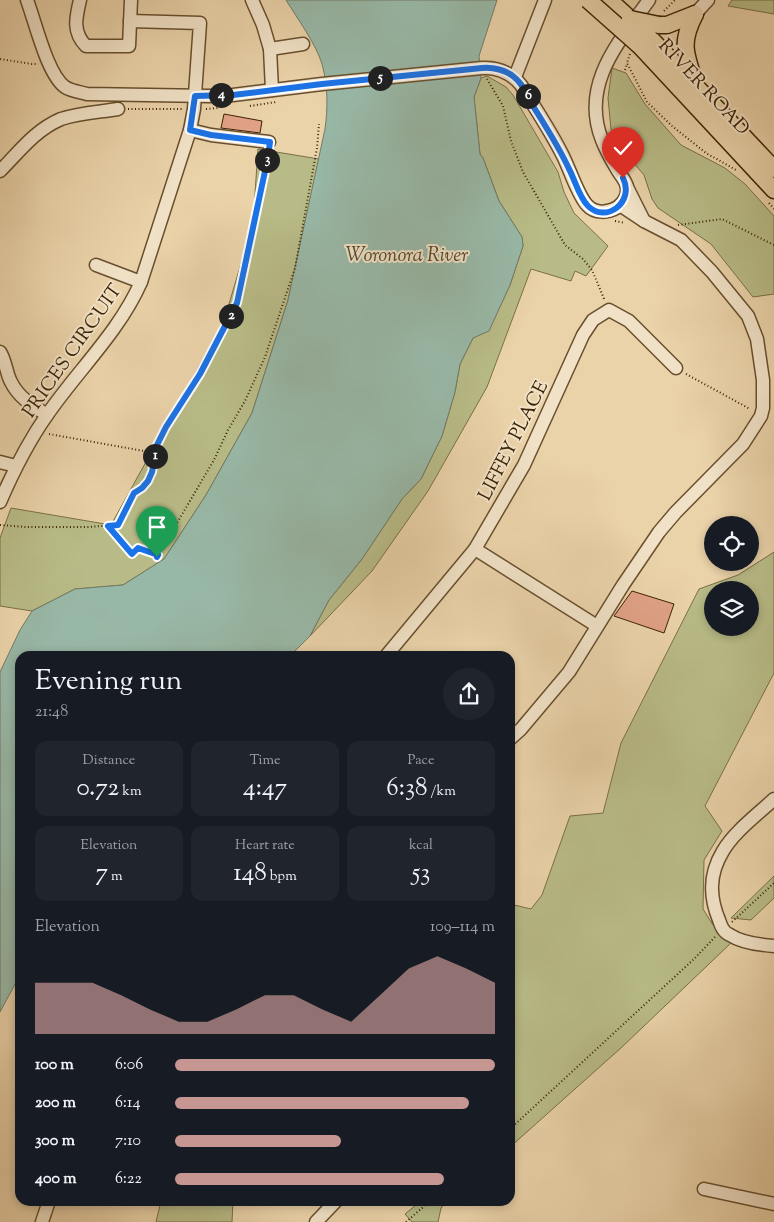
<!DOCTYPE html>
<meta charset="utf-8">
<style>
body{margin:0;font-family:"Sorts Mill Goudy",serif;background:#20242c;color:#f1f3f6;height:100vh;display:flex;flex-direction:column;font-size:19px;white-space:nowrap}
*{box-sizing:border-box;margin:0}
p{font-size:16px;color:#9ea1a6}
.icon{flex:none;width:28px;height:28px;fill:none;stroke:currentColor;stroke-width:2;stroke-linecap:round;stroke-linejoin:round}
.map{position:relative;flex:1;overflow:hidden}
.sheet{position:absolute;left:15px;top:651px;width:500px;height:555px;display:flex;flex-direction:column;background:#171b24;border-radius:15px;box-shadow:0 2px 8px #0003}
.sheet>*{flex:none}
.fabs{position:absolute;left:704px;top:516px;display:grid;gap:10px}
.fabs a{display:grid;place-items:center;width:55px;height:55px;border-radius:50%;background:#171b24;box-shadow:0 2px 8px #0003;font-size:25px}
.pin{position:absolute;display:grid;place-items:center;width:42px;height:42px;color:#fff;margin:-51px -21px;border-radius:50% 50% 50% 0;rotate:-45deg;box-shadow:0 0 5px #0007}
.pin .icon{rotate:45deg}
.km{position:absolute;width:25px;height:25px;margin:-12px;border-radius:50%;background:#222;color:#fff;font-size:14px;line-height:25px;text-align:center}
.round{display:grid;place-items:center;flex:none;width:52px;height:52px;border-radius:26px;background:#20242c}
.overview{display:flex;align-items:center;justify-content:space-between;height:85px;padding:0 20px}
h1{font-size:28px;font-weight:600;line-height:38px}
.figures{display:grid;grid-template-columns:repeat(3,1fr);gap:8px;height:85px;padding:5px 20px}
.figures div{display:grid;align-content:center;border-radius:12px;background:#20242c;text-align:center}
.figures b{font-size:25px;font-weight:600}
.figures small{font-size:14px;font-weight:400}
.figures p{font-size:14px}
.chart{height:140px;padding:10px 20px}
.chart p{display:flex;justify-content:space-between}
.chart svg{width:100%;height:90px;margin-top:5px;fill:#c59692;opacity:.7}
ul{padding:0 20px;list-style:none;font-size:16px}
li{display:grid;grid-template-columns:80px 60px 1fr;align-items:center;height:38px}
li i{height:12px;border-radius:6px;background:#c59692}
.map>svg:first-child{display:block}
.green{fill:#b8bb87;stroke:#7a6f46;fill-rule:evenodd}
.water{fill:#98b8a7;stroke:#737c66}
.building{fill:#e0a186;stroke:#3c2305}
.lines{fill:none;stroke-linecap:round;stroke-linejoin:round}
.minor-casing{stroke:#684f2e;stroke-width:15}
.major-casing{stroke:#3c2305;stroke-width:19}
.path{stroke:#3c2305;stroke-width:2;stroke-dasharray:1 2.5;stroke-linecap:butt}
.minor{stroke:#f1e2c7;stroke-width:12}
.major{stroke:#ead2a9;stroke-width:16}
.major-bridge-casing{stroke:#3c2305;stroke-width:19;stroke-linecap:butt}
.major-bridge{stroke:#ead2a9;stroke-width:16}
.route-casing{stroke:#fff;stroke-width:10}
.route{stroke:#1a73e8;stroke-width:6}
.labels{text-anchor:middle;stroke-width:4;stroke-linejoin:round;paint-order:stroke}
.street-label{font-size:19px;fill:#3c2305;stroke:#f1e2c7}
.water-label{font-size:20px;font-style:italic;fill:#53482e;stroke:#f1e2c7}
</style>
<div class="map">
<svg width="774" height="1222" viewBox="0 0 774 1222">
<rect width="100%" height="100%" fill="#ead2a9"/>
<filter id="stains"><feTurbulence type="fractalNoise" baseFrequency=".004" numOctaves="4"/><feColorMatrix values="0 0 0 0 .2 0 0 0 0 .09 0 0 0 0 .02 0 0 0 .5 -.17"/></filter>
<radialGradient id="worn" r=".72"><stop offset=".6" stop-color="#630" stop-opacity="0"/><stop offset="1" stop-color="#630" stop-opacity=".3"/></radialGradient>
<!-- green -->
<g class="green">
<path d="M732,0H774V14L728,6Z"/>
<path d="M612,68L626,73L645,104L681,145L725,168L745,184L774,216V294L753,297L711,244L658,208L652,199L644,175L627,155L611,129L608,98Z"/>
<path d="M487,76L506,87L513,95L558,172L564,192L574,213L608,246L586,276L575,271L571,281L531,269L487,387L428,491L372,571L310,636L329,600L362,559L402,499L421,479L442,436L455,392L460,364L473,338L489,330L510,285L523,246L522,237L499,201L483,158L480,154L474,97L481,78Z"/>
<path d="M258,149L319,159L288,300L252,413L206,495L164,559L123,585L75,589L32,611L0,606V538L11,508L111,525L224,321L253,223Z"/>
<path d="M774,552V673L705,806L722,831L704,860L703,909L713,925L731,943L622,1047L510,1147V904L531,909L542,895L570,816L603,813L621,743L699,589L738,575ZM712,590H750V628H712Z"/>
<path d="M774,876V898L751,920L731,918Z"/>
<path d="M161,1201H233L232,1222H156Z"/>
<path d="M421,1201H448L441,1208L438,1222H412L405,1214Z"/>
</g>
<!-- water -->
<path class="water" d="M286,0H497L479,56L481,78L474,97L480,154L483,158L499,201L522,237L523,246L510,285L489,331L473,338L460,364L455,392L442,436L421,479L402,499L362,559L329,600L310,636L290,656H20V975L0,1012V672L20,630L32,611L75,589L123,585L164,559L206,495L252,413L288,300L325,129C328,107 328,86 322,64C316,44 297,18 286,0Z"/>
<!-- building -->
<g class="building">
<path d="M224,114L262,121L260,133L221,128Z"/>
<path d="M632,591L674,604L664,633L614,616Z"/>
</g>
<g class="lines">
<defs>
<g id="minor">
<path d="M27,0C35,21 47,74 65,87C71,91 80,92 87,94L209,96L233,95L322,84L482,68C498,67 511,73 521,85C535,108 550,130 562,154C569,167 578,196 587,205C595,214 608,213 618,207C624,202 628,195 627,187C626,181 621,176 618,171C612,161 606,151 602,140C580,84 619,42 649,0"/>
<path d="M80,0C76,17 72,32 86,46H129L131,0"/>
<path d="M252,0L263,25L270,49L272,90"/>
<path d="M695,14L708,0"/>
<path d="M270,49L303,44"/>
<path d="M515,77L545,0"/>
<path d="M190,130L211,135L269,142"/>
<path d="M0,171C19,152 35,130 61,119C79,113 100,112 118,109"/>
<path d="M627,187L644,221"/>
<path d="M96,265L141,282"/>
<path d="M0,352C6,361 6,373 11,382C19,398 33,406 47,415"/>
<path d="M0,462L16,466"/>
<path d="M0,502C13,472 28,442 47,415C78,370 119,332 141,282L190,130L194,109L200,23L130,21"/>
<path d="M475,549L597,626"/>
<path d="M386,656L475,549L524,465L583,335L593,320L609,310L629,321L676,368"/>
<path d="M510,739L521,729L569,672L623,585L659,532L676,512L743,444L761,416L763,408V380L757,339L748,316L712,272L681,240L644,221L620,205"/>
<path d="M774,799C758,814 734,832 723,851C709,874 709,896 719,920C721,926 723,932 730,935C742,943 760,945 774,946"/>
<path d="M704,1189L774,1204"/>
<path d="M42,1222L49,1201"/>
<path d="M316,1222L336,1201"/>
</g>
<g id="major">
<path d="M609,0L630,19"/>
<path d="M695,14C680,43 685,53 695,83"/>
<path d="M659,25H667L695,14"/>
<path d="M649,37L774,169"/>
<path d="M641,47L774,190"/>
</g>
</defs>
<!-- minor casing -->
<use href="#minor" class="minor-casing"/>
<!-- major casing -->
<use href="#major" class="major-casing"/>
<!-- path -->
<g class="path">
<path d="M664,11L675,0"/>
<path d="M630,54L627,63L647,102L672,126L706,153L736,170"/>
<path d="M0,59L32,64H37"/>
<path d="M625,70L627,63"/>
<path d="M487,79L503,106L511,141L523,172L565,245L583,259L592,270L605,301"/>
<path d="M250,106L276,102"/>
<path d="M128,109H183"/>
<path d="M206,109L218,108"/>
<path d="M769,203L774,209"/>
<path d="M615,221L625,223"/>
<path d="M678,225L722,219L774,245"/>
<path d="M686,374L750,409"/>
<path d="M49,434L155,453"/>
<path d="M0,525L26,527H87L118,525L135,493L143,488L148,481L152,472L157,445L165,427L200,374L219,336L231,317L237,303L268,152"/>
<path d="M108,526L132,554L139,548L158,555L157,557L214,460L228,430L245,401L265,357L295,268L317,148L319,124"/>
<path d="M732,922L774,883"/>
<path d="M510,1129L694,959L715,937"/>
<path d="M406,1222L430,1201"/>
</g>
<!-- minor -->
<use href="#minor" class="minor"/>
<!-- major -->
<use href="#major" class="major"/>
<defs>
<g id="major-bridge">
<path d="M588,0L641,47"/>
<path d="M630,19L659,25"/>
<path d="M630,19L649,37"/>
</g>
</defs>
<!-- major-bridge casing -->
<use href="#major-bridge" class="major-bridge-casing"/>
<!-- major-bridge -->
<use href="#major-bridge" class="major-bridge"/>
</g>
<g class="lines">
<defs>
<path id="route" d="M157,557L158,555L138,548L132,554L108,526L118,525L134,493L142,488L148,481L152,472L157,445L166,427L200,374L237,303L268,157L270,142L211,135L190,130L195,96L233,95L322,84L482,68C493,67 506,70 514,77C523,84 528,96 533,106C546,127 559,147 569,169C575,180 579,197 588,206C606,224 635,202 623,178"/>
</defs>
<!-- route casing -->
<use href="#route" class="route-casing"/>
<!-- route -->
<use href="#route" class="route"/>
</g>
<g class="labels">
<!-- street labels -->
<g class="street-label">
<text transform="translate(705 86) rotate(47)" y="7">RIVER ROAD</text>
<text transform="translate(71 350) rotate(-55)" y="7">PRICES CIRCUIT</text>
<text transform="translate(512 440) rotate(-63)" y="7">LIFFEY PLACE</text>
</g>
<!-- water labels -->
<g class="water-label">
<text x="407" y="261">Woronora River</text>
</g>
</g>
<rect width="100%" height="100%" filter="url(#stains)"/>
<rect width="100%" height="100%" fill="url(#worn)"/>
</svg>
<div class="fabs">
<a><svg class="icon" aria-label="locate" viewBox="0 0 24 24"><circle cx="12" cy="12" r="6"/><path d="M12 2v4M12 18v4M2 12h4M18 12h4"/></svg></a>
<a><svg class="icon" aria-label="layers" viewBox="0 0 24 24"><path d="M12 4l9 5-9 5-9-5zM3 14l9 5 9-5"/></svg></a>
</div>
<div class="pin" style="left:157px;top:557px;background:#1e9e55"><svg class="icon" aria-label="arrive" viewBox="0 0 24 24"><path d="M6 21V4h12l-3 4 3 4H6"/></svg></div>
<div class="pin" style="left:623px;top:178px;background:#d93025"><svg class="icon" aria-label="check" viewBox="0 0 24 24"><path d="M5 12l5 5 9-10"/></svg></div>
<b class="km" style="left:155px;top:456px">1</b>
<b class="km" style="left:231px;top:316px">2</b>
<b class="km" style="left:267px;top:160px">3</b>
<b class="km" style="left:221px;top:95px">4</b>
<b class="km" style="left:380px;top:78px">5</b>
<b class="km" style="left:528px;top:96px">6</b>
<section class="sheet">
<div class="overview"><div><h1>Evening run</h1><p>21:48</p></div><a class="round"><svg class="icon" aria-label="share" viewBox="0 0 24 24"><path d="M12 15V3M7 8l5-5 5 5M5 13v7h14v-7"/></svg></a></div>
<div class="figures">
<div><p>Distance</p><b>0.72<small> km</small></b></div>
<div><p>Time</p><b>4:47</b></div>
<div><p>Pace</p><b>6:38<small> /km</small></b></div>
</div>
<div class="figures">
<div><p>Elevation</p><b>7<small> m</small></b></div>
<div><p>Heart rate</p><b>148<small> bpm</small></b></div>
<div><p>kcal</p><b>53</b></div>
</div>
<div class="chart"><p><span>Elevation</span>109–114 m</p>
<svg viewBox="0 0 160 44" preserveAspectRatio="none"><path d="M0 44V19L10 19L20 19L30 25L40 32L50 38L60 38L70 32L80 25L90 25L100 32L110 38L120 25L130 12L140 6L150 12L160 19V44z"/></svg>
</div>
<ul>
<li><b>100 m</b>6:06<i style="width:100%"></i></li>
<li><b>200 m</b>6:14<i style="width:92%"></i></li>
<li><b>300 m</b>7:10<i style="width:52%"></i></li>
<li><b>400 m</b>6:22<i style="width:84%"></i></li>
</ul>
</section>
</div>
